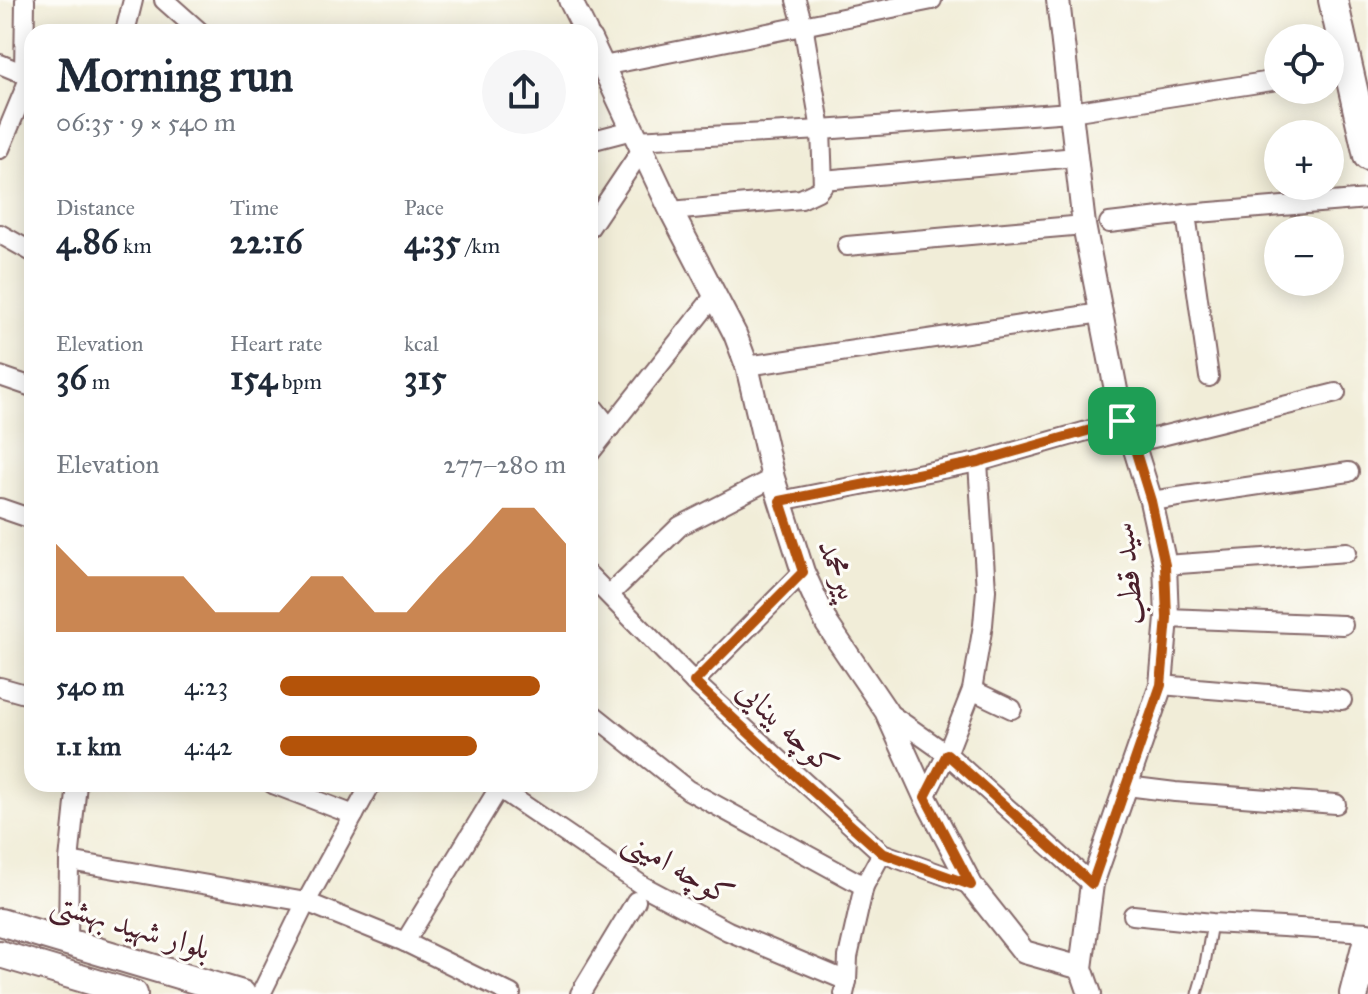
<!DOCTYPE html>
<meta charset="utf-8">
<style>
body{margin:0;font-family:"IM FELL Great Primer",Amiri,serif;background:#f6f6f7;color:#1f2937;height:100vh;display:flex;flex-direction:column;font-size:30px;white-space:nowrap}
*{box-sizing:border-box;margin:0}
p{font-size:26px;color:#747a83}
.icon{flex:none;width:44px;height:44px;fill:none;stroke:currentColor;stroke-width:2;stroke-linecap:round;stroke-linejoin:round}
.map{position:relative;flex:1;overflow:hidden}
.panel{position:absolute;left:24px;top:24px;width:574px;height:768px;display:flex;flex-direction:column;background:#fff;border-radius:24px;box-shadow:0 4px 20px #0003}
.panel>*{flex:none}
.buttons{position:absolute;left:1264px;top:24px;display:grid;gap:16px}
.buttons a{display:grid;place-items:center;width:80px;height:80px;border-radius:50%;background:#fff;box-shadow:0 4px 20px #0003;font-size:40px}
.pin{position:absolute;display:grid;place-items:center;width:68px;height:68px;color:#fff;margin:-34px;border-radius:16px;box-shadow:0 4px 12px #0006}
.round{display:grid;place-items:center;flex:none;width:84px;height:84px;border-radius:42px;background:#f6f6f7}
.headline{display:flex;align-items:center;justify-content:space-between;height:136px;padding:0 32px}
h1{font-size:44px;font-weight:700;line-height:60px}
.metrics{display:grid;grid-template-columns:repeat(3,1fr);gap:12px;height:136px;padding:8px 32px}
.metrics div{display:grid;align-content:center}
.metrics b{font-size:34px;font-weight:700}
.metrics small{font-size:22px;font-weight:400}
.metrics p{font-size:22px}
.chart{height:224px;padding:16px 32px}
.chart p{display:flex;justify-content:space-between}
.chart svg{width:100%;height:144px;margin-top:8px;fill:#b45309;opacity:.7}
ul{padding:0 32px;list-style:none;font-size:26px}
li{display:grid;grid-template-columns:128px 96px 1fr;align-items:center;height:60px}
li i{height:20px;border-radius:10px;background:#b45309}
.map>svg:first-child{display:block}
.lines{fill:none;stroke-linecap:round;stroke-linejoin:round}
.service-casing{stroke:#846768;stroke-width:13}
.minor-casing{stroke:#846768;stroke-width:22}
.tertiary-casing{stroke:#846768;stroke-width:26}
.secondary-casing{stroke:#846768;stroke-width:30}
.primary-casing{stroke:#846768;stroke-width:32}
.service{stroke:#fff;stroke-width:9}
.minor{stroke:#fff;stroke-width:18}
.tertiary{stroke:#fff;stroke-width:22}
.secondary{stroke:#fff;stroke-width:26}
.primary{stroke:#fff;stroke-width:28}
.route-casing{stroke:#fff;stroke-width:16}
.route{stroke:#b45309;stroke-width:10}
.labels{text-anchor:middle;stroke-width:6;stroke-linejoin:round;paint-order:stroke}
.street-label{font-size:32px;fill:#4a1f2b;stroke:#fdfcf7}
</style>
<div class="map">
<svg width="1368" height="994" viewBox="0 0 1368 994">
<rect width="100%" height="100%" fill="#fdfcf7"/>
<filter id="ink" filterUnits="userSpaceOnUse"><feTurbulence type="fractalNoise" baseFrequency=".0125" numOctaves="2"/><feDisplacementMap in="SourceGraphic" scale="16" xChannelSelector="R" yChannelSelector="G"/><feConvolveMatrix kernelMatrix="1 2 1 2 8 2 1 2 1" color-interpolation-filters="sRGB"/></filter>
<filter id="wash" filterUnits="userSpaceOnUse"><feTurbulence type="fractalNoise" baseFrequency=".006" numOctaves="4" result="noise"/><feDisplacementMap in="SourceGraphic" scale="32" xChannelSelector="R" yChannelSelector="G"/><feGaussianBlur stdDeviation="1.8" result="paint"/><feColorMatrix in="noise" values="0 0 0 0 0 0 0 0 0 0 0 0 0 0 0 0 0 1.4 0 .05"/><feComposite in="paint" operator="in"/></filter>
<g filter="url(#wash)">
<rect width="100%" height="100%" fill="#f1edd8"/>
</g>
<g filter="url(#ink)">
<g class="lines">
<defs>
<path id="service" d="M1197,994L1204,970L1212,923"/>
<g id="minor">
<path d="M164,0L200,32"/>
<path d="M125,32L133,0"/>
<path d="M0,64L24,74L30,79"/>
<path d="M603,66L932,0"/>
<path d="M24,74L25,0"/>
<path d="M636,140L821,130L1071,112L1278,80"/>
<path d="M590,141L632,130"/>
<path d="M0,149L29,79"/>
<path d="M823,180L1076,157"/>
<path d="M671,211L801,199L818,191L823,185L821,130L803,25L796,0"/>
<path d="M1186,214L1209,377"/>
<path d="M1109,223L1186,214L1368,199"/>
<path d="M590,227L641,151"/>
<path d="M0,234L32,252"/>
<path d="M847,246L1084,225"/>
<path d="M747,366L1101,313"/>
<path d="M0,376L32,387"/>
<path d="M590,403L610,428"/>
<path d="M1133,443L1336,393"/>
<path d="M590,453L715,295"/>
<path d="M780,501L978,462L1122,421"/>
<path d="M1151,501L1349,472"/>
<path d="M0,508L32,519"/>
<path d="M1165,565L1347,552"/>
<path d="M590,576L694,682L882,853L971,885"/>
<path d="M610,594L680,526L773,478"/>
<path d="M1167,618L1343,625"/>
<path d="M694,682L803,572"/>
<path d="M1161,685L1342,700"/>
<path d="M0,687L32,696"/>
<path d="M972,690L1012,709"/>
<path d="M886,711L947,754L1092,884"/>
<path d="M590,712L688,790L864,886"/>
<path d="M273,784L354,815"/>
<path d="M493,784L643,886L728,931L847,981"/>
<path d="M1127,786L1175,792L1336,804"/>
<path d="M925,797L947,754L972,690L983,625L986,590L978,462"/>
<path d="M69,861L306,902L405,942L511,994"/>
<path d="M1133,915L1212,923L1368,932"/>
<path d="M68,942L69,861L77,784"/>
<path d="M405,942L499,788"/>
<path d="M261,994L306,902L371,784"/>
<path d="M580,994L636,901"/>
<path d="M844,994L847,981L848,957L864,886L882,853"/>
</g>
<g id="tertiary">
<path d="M570,0L586,32"/>
<path d="M1058,0L1084,225L1122,421L1133,443L1151,501L1165,565L1167,618L1161,685L1092,884L1081,968L1090,994"/>
<path d="M590,39L671,211L735,334L747,366L773,478L803,572L827,624L886,711L925,797L971,885L1024,952L1081,968"/>
</g>
<g id="secondary">
<path d="M0,922L242,994"/>
<path d="M0,954L134,994"/>
</g>
<g id="primary">
<path d="M1333,0L1368,156"/>
<path d="M1354,994L1368,939"/>
</g>
</defs>
<!-- service casing -->
<use href="#service" class="service-casing"/>
<!-- minor casing -->
<use href="#minor" class="minor-casing"/>
<!-- tertiary casing -->
<use href="#tertiary" class="tertiary-casing"/>
<!-- secondary casing -->
<use href="#secondary" class="secondary-casing"/>
<!-- primary casing -->
<use href="#primary" class="primary-casing"/>
<!-- service -->
<use href="#service" class="service"/>
<!-- minor -->
<use href="#minor" class="minor"/>
<!-- tertiary -->
<use href="#tertiary" class="tertiary"/>
<!-- secondary -->
<use href="#secondary" class="secondary"/>
<!-- primary -->
<use href="#primary" class="primary"/>
</g>
</g>
<g class="lines" filter="url(#ink)">
<defs>
<path id="route" d="M1122,421L1133,443L1151,501L1165,565L1167,618L1161,685L1092,884L947,754L925,797L971,885L882,853L780,762L694,682L803,572L780,501L978,462Z"/>
</defs>
<!-- route casing -->
<use href="#route" class="route-casing"/>
<!-- route -->
<use href="#route" class="route"/>
</g>
<g class="labels">
<!-- street labels -->
<g class="street-label">
<text transform="translate(839 569) rotate(68)" y="11">پیرمحمد</text>
<text transform="translate(1127 574) rotate(-96)" y="11">سید قطب</text>
<text transform="translate(788 727) rotate(43)" y="11">کوچه بینایی</text>
<text transform="translate(679 867) rotate(30)" y="11">کوچه امینی</text>
<text transform="translate(131 925) rotate(17)" y="11">بلوار شهید بهشتی</text>
</g>
</g>
</svg>
<div class="buttons">
<a><svg class="icon" aria-label="locate" viewBox="0 0 24 24"><circle cx="12" cy="12" r="6"/><path d="M12 2v4M12 18v4M2 12h4M18 12h4"/></svg></a>
<a>+</a>
<a>−</a>
</div>
<div class="pin" style="left:1122px;top:421px;background:#1e9e55"><svg class="icon" aria-label="arrive" viewBox="0 0 24 24"><path d="M6 21V4h12l-3 4 3 4H6"/></svg></div>
<section class="panel">
<div class="headline"><div><h1>Morning run</h1><p>06:35 · 9 × 540 m</p></div><a class="round"><svg class="icon" aria-label="share" viewBox="0 0 24 24"><path d="M12 15V3M7 8l5-5 5 5M5 13v7h14v-7"/></svg></a></div>
<div class="metrics">
<div><p>Distance</p><b>4.86<small> km</small></b></div>
<div><p>Time</p><b>22:16</b></div>
<div><p>Pace</p><b>4:35<small> /km</small></b></div>
</div>
<div class="metrics">
<div><p>Elevation</p><b>36<small> m</small></b></div>
<div><p>Heart rate</p><b>154<small> bpm</small></b></div>
<div><p>kcal</p><b>315</b></div>
</div>
<div class="chart"><p><span>Elevation</span>277–280 m</p>
<svg viewBox="0 0 160 44" preserveAspectRatio="none"><path d="M0 44V17L10 27L20 27L30 27L40 27L50 38L60 38L70 38L80 27L90 27L100 38L110 38L120 27L130 17L140 6L150 6L160 17V44z"/></svg>
</div>
<ul>
<li><b>540 m</b>4:23<i style="width:91%"></i></li>
<li><b>1.1 km</b>4:42<i style="width:69%"></i></li>
</ul>
</section>
</div>
